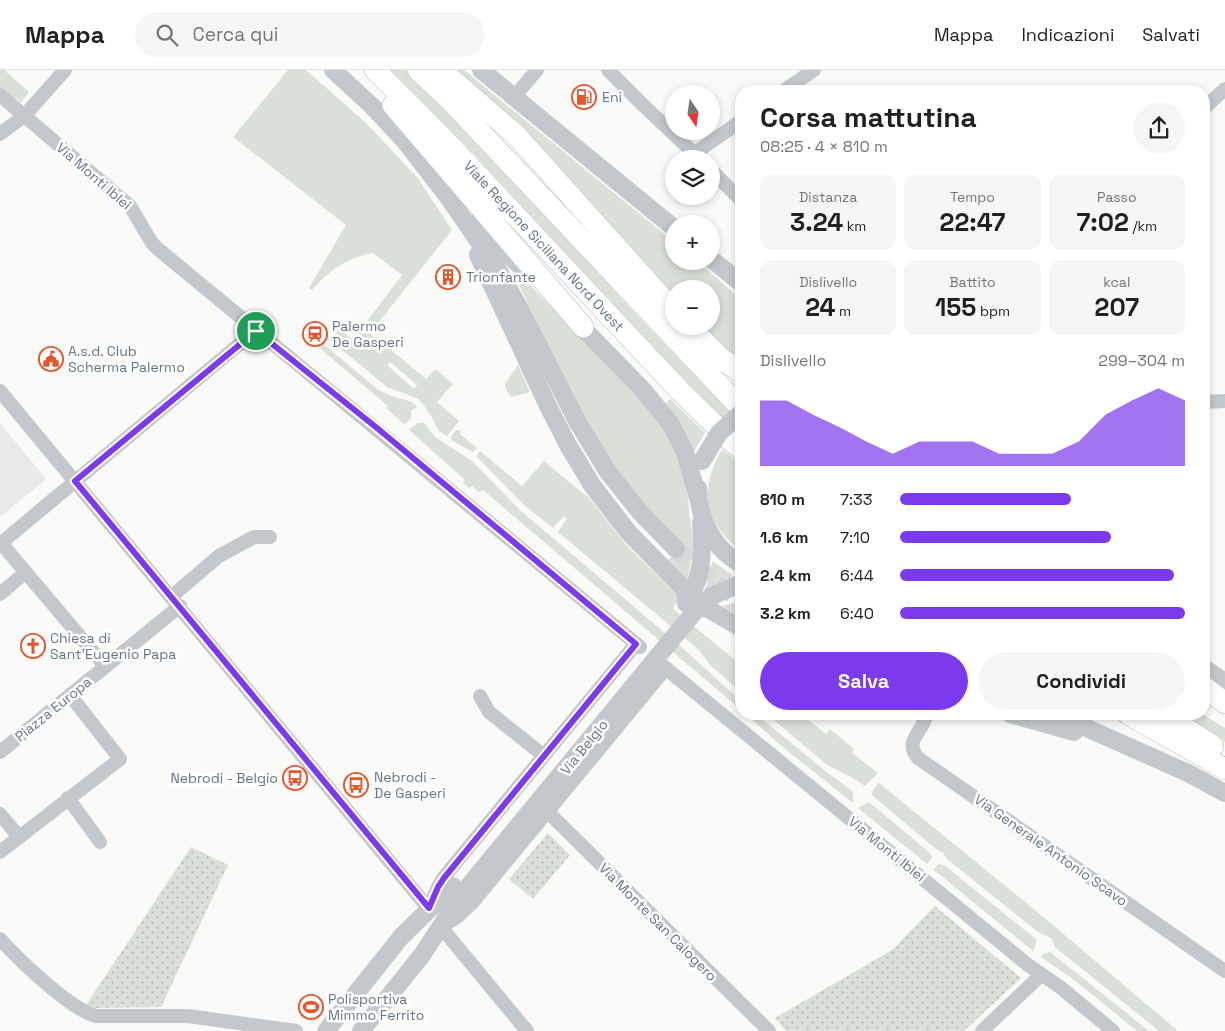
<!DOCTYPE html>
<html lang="it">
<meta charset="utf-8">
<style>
body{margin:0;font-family:"Space Grotesk",sans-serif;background:#f6f6f6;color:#202124;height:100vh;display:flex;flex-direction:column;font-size:19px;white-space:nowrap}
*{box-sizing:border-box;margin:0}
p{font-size:16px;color:#757577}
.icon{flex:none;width:28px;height:28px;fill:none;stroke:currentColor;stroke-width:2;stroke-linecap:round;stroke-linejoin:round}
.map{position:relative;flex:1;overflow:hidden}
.sheet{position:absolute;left:735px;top:15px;width:475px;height:635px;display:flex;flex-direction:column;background:#fff;border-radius:20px;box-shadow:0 2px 8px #0003}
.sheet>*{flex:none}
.needle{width:32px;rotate:167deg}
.fabs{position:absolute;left:665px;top:15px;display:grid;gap:10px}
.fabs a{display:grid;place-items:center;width:55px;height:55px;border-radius:50%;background:#fff;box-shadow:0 2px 8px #0003;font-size:25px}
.pin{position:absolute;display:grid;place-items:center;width:42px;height:42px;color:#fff;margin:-21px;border:2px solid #fff;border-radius:50%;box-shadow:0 1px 5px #0007}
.round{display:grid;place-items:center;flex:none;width:52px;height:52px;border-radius:26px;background:#f6f6f6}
.overview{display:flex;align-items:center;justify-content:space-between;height:85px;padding:0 25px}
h1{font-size:28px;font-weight:700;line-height:38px}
.stats{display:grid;grid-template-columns:repeat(3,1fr);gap:8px;height:85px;padding:5px 25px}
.stats div{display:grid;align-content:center;border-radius:12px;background:#f6f6f6;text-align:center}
.stats b{font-size:25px;font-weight:700}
.stats small{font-size:14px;font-weight:400}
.stats p{font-size:14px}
.chart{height:140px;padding:10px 25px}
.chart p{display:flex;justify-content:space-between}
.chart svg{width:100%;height:90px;margin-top:5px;fill:#7c3aed;opacity:.7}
.cta{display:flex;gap:10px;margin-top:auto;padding:10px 25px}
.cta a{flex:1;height:58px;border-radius:30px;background:#7c3aed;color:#fff;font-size:20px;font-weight:700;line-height:58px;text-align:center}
.cta a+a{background:#f6f6f6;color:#202124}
ul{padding:0 25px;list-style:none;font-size:16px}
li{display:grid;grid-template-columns:80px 60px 1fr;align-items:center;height:38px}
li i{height:12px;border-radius:6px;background:#7c3aed}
header{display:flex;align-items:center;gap:30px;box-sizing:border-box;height:70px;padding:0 25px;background:#fff;border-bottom:1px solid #e0e0e0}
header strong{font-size:24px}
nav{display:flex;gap:28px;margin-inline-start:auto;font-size:18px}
.search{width:350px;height:45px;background:#f6f6f6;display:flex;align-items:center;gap:12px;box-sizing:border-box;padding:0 18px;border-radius:28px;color:#757577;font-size:19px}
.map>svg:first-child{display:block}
.built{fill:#e8e9e9}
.grass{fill:#dadfd7;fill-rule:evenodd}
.garden{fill:url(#garden-dots)}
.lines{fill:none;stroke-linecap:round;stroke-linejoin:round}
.tertiary-tunnel{stroke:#d5d9db;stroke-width:18;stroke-dasharray:18 9;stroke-linecap:butt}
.primary-casing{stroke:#b5babe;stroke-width:22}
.minor{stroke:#c3c8cc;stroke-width:14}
.tertiary{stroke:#c3c8cc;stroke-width:18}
.primary{stroke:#fff;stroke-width:21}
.tertiary-bridge{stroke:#c3c8cc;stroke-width:18}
.route-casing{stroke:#fff;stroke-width:10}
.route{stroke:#7c3aed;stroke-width:6}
.labels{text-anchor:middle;stroke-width:5;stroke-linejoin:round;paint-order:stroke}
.poi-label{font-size:14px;fill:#657683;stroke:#fff;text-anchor:start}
.street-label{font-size:14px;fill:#657683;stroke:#fff}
</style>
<header>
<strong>Mappa</strong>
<div class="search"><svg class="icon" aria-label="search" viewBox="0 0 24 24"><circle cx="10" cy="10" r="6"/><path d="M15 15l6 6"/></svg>Cerca qui</div>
<nav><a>Mappa</a><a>Indicazioni</a><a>Salvati</a></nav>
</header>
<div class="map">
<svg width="1225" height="961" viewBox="0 0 1225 961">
<defs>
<pattern id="garden-dots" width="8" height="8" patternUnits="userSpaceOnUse" patternTransform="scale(1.25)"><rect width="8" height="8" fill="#dadfd7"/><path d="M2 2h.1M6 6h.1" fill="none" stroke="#b4b9b4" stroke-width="1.8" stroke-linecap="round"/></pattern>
</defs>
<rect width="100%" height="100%" fill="#fafaf8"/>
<!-- built -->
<path class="built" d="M0,353L46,409L0,447Z"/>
<!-- grass -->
<g class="grass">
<path d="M0,0H4L29,22L21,33L16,28L13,29L0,19Z"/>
<path d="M288,0H306L366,53L417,107L452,160L370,263L375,268C367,270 364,268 358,263L402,205L373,183C347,188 329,200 312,220L309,218L346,155L233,67Z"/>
<path d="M391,0H405C521,112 624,239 741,350V366L669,294L468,78Z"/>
<path d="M448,0H464L674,172V191H698L741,230V293L699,256H711V219H674V229Z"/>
<path d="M516,201L634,320L668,363L680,388L688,429L693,474L688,510L667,491L681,474C656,449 632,422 612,393C575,338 547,273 518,213Z"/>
<path d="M316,259L321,272L377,319L389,325L412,332L417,337L411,341V348L405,355L386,338L388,336L309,269Z"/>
<path d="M339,259L364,279H390L426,309L435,299L453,314L437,332L459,351L447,366L439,361L432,347L419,329L387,317L330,270ZM390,292L417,315L414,319L387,295Z"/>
<path d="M518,295L530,322L511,327L506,320L505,314Z"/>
<path d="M670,329L705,363L693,383L664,335Z"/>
<path d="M418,353H424L435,367L472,391L520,440L679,575L741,631V640L483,420L479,422L472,416L469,418L463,413L465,410L409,360Z"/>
<path d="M456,360L461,361L460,364L477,378L473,382L451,370V367Z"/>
<path d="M722,379L741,395V481C703,452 699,419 722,379Z"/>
<path d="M480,381L522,416L544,391L586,426L587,425L626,475L674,522L679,528L673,539L741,595V622L710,595L699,580L686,569L558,462L567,449L564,446L553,458L525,436L476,386Z"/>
<path d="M712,492H714L731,504L732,507L700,526L708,513Z"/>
<path d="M741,531V547L722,536Z"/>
<path d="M745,644H756L829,704L851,720L853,722V733L784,678Z"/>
<path d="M767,644H801L826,664L830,659L854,679L852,683L878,703L865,716L853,708L827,695Z"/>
<path d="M1180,644H1202L1225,658V672Z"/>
<path d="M879,713L1035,840L1178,961H1159L1056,878L1051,868L1039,863L947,789L943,783L937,780L872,725V722Z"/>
<path d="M869,732L930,783L932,788L927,794L858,738Z"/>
<path d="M938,794L944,795L1037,870L1033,881L934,800Z"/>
<path d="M1050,882L1149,961H1137L1073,909L1041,887L1043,884Z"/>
</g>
<!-- garden -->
<g class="garden">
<path d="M548,763L570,785L533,829L509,809Z"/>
<path d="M191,777L228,795L161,937L95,938L86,935Z"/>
<path d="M935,836L1021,908L964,961H786L775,948L892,880Z"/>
</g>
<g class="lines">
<!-- tertiary-tunnel -->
<path class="tertiary-tunnel" d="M676,479L706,505L741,531"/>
<defs>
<g id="primary">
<path d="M375,0L442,67L680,321L713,353"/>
<path d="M418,0L449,29L737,334"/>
<path d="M441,0L516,65L674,241"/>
<path d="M393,35L583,257"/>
<path d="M688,256L722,289L741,302"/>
<path d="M729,369L741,379"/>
<path d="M1204,617L1225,633"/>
<path d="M1128,644L1225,699"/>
<path d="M1162,644L1213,676"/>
</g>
</defs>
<!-- primary casing -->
<use href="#primary" class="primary-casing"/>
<!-- minor -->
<g class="minor">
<path d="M608,0L643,35L700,89"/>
<path d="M783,21L814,0"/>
<path d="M0,25L130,136L152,173L158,179L640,577"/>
<path d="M514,27L537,0"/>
<path d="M1204,38L1225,19"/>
<path d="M0,64L24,46L65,0"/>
<path d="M695,83L741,51"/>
<path d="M711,100L741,130"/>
<path d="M0,321L429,839"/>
<path d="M1204,332L1225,331"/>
<path d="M1,473L105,596"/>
<path d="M0,474L255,261"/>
<path d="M0,524L26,502"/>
<path d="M171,527L219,486L254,467H270"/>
<path d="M663,596L1028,895L1060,917L1113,961"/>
<path d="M480,626L489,642L543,685"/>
<path d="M923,644L926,647C921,663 904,672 918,688L1225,901"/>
<path d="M0,682L180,536"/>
<path d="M68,728L100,772"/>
<path d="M548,742L769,961"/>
<path d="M0,744L19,767"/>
<path d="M0,782L120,689L70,625"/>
<path d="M430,836L438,817L444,807L636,574"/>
<path d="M0,869C19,890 71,940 96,946H188L296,961"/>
<path d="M527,961L441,857L457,847L472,833L666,598"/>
<path d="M982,961L1041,905"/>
</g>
<!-- tertiary -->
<g class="tertiary">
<path d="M333,0L372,36L404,70L448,127L497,198L521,241L577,351L608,402L639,441L676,479"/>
<path d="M481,0L674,158"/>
<path d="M477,152L520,196"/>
<path d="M478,185L548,336L568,375L592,415L629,463L684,519L686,526V533"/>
<path d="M711,189L741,213"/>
<path d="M574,249L643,320L670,353L685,382L698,428"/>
<path d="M698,418C698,448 714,480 741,494"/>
<path d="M686,533C703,508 703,481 701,452"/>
<path d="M696,540L712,526L741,513"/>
<path d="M696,540L705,537L741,558"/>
<path d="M1204,598L1225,612"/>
<path d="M1010,644L1074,662"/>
<path d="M1055,644L1188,703L1225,723"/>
<path d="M326,961L401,867L453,816"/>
<path d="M361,961L422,885L462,824"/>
</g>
<!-- primary -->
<use href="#primary" class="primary"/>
<!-- tertiary-bridge -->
<g class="tertiary-bridge">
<path d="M702,391L719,363L741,343"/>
<path d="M462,824L696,540"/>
</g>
</g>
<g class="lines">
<defs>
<path id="route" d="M256,261L377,358L636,574L444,808L438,817L429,838L75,411Z"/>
</defs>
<!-- route casing -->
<use href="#route" class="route-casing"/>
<!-- route -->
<use href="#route" class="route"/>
</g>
<!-- icons -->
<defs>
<symbol id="fuel-ring" viewBox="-11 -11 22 22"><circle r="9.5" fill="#fff" stroke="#e4572e" stroke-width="1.5"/><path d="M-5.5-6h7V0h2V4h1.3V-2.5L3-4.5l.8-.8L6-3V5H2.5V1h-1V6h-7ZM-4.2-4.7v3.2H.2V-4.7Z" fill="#e4572e"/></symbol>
<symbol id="building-ring" viewBox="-11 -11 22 22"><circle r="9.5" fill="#fff" stroke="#e4572e" stroke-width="1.5"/><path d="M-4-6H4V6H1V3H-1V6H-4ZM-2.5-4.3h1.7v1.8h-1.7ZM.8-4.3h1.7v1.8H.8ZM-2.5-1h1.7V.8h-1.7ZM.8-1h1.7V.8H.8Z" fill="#e4572e"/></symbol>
<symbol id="station-ring" viewBox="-11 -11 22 22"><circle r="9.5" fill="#fff" stroke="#e4572e" stroke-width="1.5"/><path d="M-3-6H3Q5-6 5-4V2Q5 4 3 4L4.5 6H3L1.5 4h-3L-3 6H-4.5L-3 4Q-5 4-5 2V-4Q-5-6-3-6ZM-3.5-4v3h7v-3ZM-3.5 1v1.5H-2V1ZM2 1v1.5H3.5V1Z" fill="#e4572e"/></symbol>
<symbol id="civic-ring" viewBox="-11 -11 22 22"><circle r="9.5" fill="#fff" stroke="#e4572e" stroke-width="1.5"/><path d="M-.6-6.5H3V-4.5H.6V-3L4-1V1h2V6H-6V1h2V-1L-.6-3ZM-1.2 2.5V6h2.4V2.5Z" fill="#e4572e"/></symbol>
<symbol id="church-ring" viewBox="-11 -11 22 22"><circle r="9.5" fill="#fff" stroke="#e4572e" stroke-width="1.5"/><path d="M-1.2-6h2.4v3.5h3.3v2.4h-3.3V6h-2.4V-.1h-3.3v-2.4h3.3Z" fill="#e4572e"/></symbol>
<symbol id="bus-ring" viewBox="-11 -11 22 22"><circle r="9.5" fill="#fff" stroke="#e4572e" stroke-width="1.5"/><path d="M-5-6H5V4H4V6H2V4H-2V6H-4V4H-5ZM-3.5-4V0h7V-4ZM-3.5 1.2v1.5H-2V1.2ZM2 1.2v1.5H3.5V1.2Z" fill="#e4572e"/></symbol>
<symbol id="stadium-ring" viewBox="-11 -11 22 22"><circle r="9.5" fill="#fff" stroke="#e4572e" stroke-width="1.5"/><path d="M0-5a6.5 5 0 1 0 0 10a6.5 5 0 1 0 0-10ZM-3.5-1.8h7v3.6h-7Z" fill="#e4572e"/></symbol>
</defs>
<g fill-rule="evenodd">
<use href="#fuel-ring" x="570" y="13" width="28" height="28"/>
<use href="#building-ring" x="434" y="193" width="28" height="28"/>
<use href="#station-ring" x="301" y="250" width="28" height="28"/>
<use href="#civic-ring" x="37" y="275" width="28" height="28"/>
<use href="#church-ring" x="19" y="562" width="28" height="28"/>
<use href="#bus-ring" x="281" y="694" width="28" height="28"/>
<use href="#bus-ring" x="342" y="701" width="28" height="28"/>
<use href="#stadium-ring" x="297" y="923" width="28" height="28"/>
</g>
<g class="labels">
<!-- poi labels -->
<g class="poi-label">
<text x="602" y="32">Eni</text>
<text x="466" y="212">Trionfante</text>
<text x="332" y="261">Palermo<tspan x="332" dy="16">De Gasperi</tspan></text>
<text x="68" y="286">A.s.d. Club<tspan x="68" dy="16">Scherma Palermo</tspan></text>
<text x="50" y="573">Chiesa di<tspan x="50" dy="16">Sant'Eugenio Papa</tspan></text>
<text x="374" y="712">Nebrodi -<tspan x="374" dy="16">De Gasperi</tspan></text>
<text x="278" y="713" text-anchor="end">Nebrodi - Belgio</text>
<text x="328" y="934">Polisportiva<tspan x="328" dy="16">Mimmo Ferrito</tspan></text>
</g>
<!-- street labels -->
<g class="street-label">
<text transform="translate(94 106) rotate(41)" y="5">Via Monti Iblei</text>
<text transform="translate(544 176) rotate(47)" y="5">Viale Regione Siciliana Nord Ovest</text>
<text transform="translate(53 639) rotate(-39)" y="5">Piazza Europa</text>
<text transform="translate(584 677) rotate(-51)" y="5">Via Belgio</text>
<text transform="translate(887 779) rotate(39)" y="5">Via Monti Iblei</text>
<text transform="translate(1051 780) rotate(35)" y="5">Via Generale Antonio Scavo</text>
<text transform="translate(658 852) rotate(45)" y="5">Via Monte San Calogero</text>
</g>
</g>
</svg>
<div class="fabs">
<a><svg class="needle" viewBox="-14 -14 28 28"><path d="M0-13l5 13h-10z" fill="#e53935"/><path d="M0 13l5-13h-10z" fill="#757577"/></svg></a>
<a><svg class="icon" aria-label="layers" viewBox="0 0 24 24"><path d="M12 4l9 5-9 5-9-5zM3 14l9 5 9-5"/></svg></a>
<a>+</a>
<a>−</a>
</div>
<div class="pin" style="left:256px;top:261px;background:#1e9e55"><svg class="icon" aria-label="arrive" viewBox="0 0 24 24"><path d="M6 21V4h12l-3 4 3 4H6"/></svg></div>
<section class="sheet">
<div class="overview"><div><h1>Corsa mattutina</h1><p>08:25 · 4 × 810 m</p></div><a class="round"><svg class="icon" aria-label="share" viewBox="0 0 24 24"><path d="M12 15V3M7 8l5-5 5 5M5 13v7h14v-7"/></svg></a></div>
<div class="stats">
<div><p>Distanza</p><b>3.24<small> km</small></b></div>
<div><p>Tempo</p><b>22:47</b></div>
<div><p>Passo</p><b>7:02<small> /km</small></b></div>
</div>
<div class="stats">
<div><p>Dislivello</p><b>24<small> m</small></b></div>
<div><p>Battito</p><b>155<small> bpm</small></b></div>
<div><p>kcal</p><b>207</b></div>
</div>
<div class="chart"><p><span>Dislivello</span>299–304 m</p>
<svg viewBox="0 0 160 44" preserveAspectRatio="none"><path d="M0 44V12L10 12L20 19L30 25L40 32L50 38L60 32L70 32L80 32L90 38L100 38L110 38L120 32L130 19L140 12L150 6L160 12V44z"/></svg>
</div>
<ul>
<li><b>810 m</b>7:33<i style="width:60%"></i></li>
<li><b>1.6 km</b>7:10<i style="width:74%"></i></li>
<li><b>2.4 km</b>6:44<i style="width:96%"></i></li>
<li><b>3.2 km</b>6:40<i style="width:100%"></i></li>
</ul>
<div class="cta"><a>Salva</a><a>Condividi</a></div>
</section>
</div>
